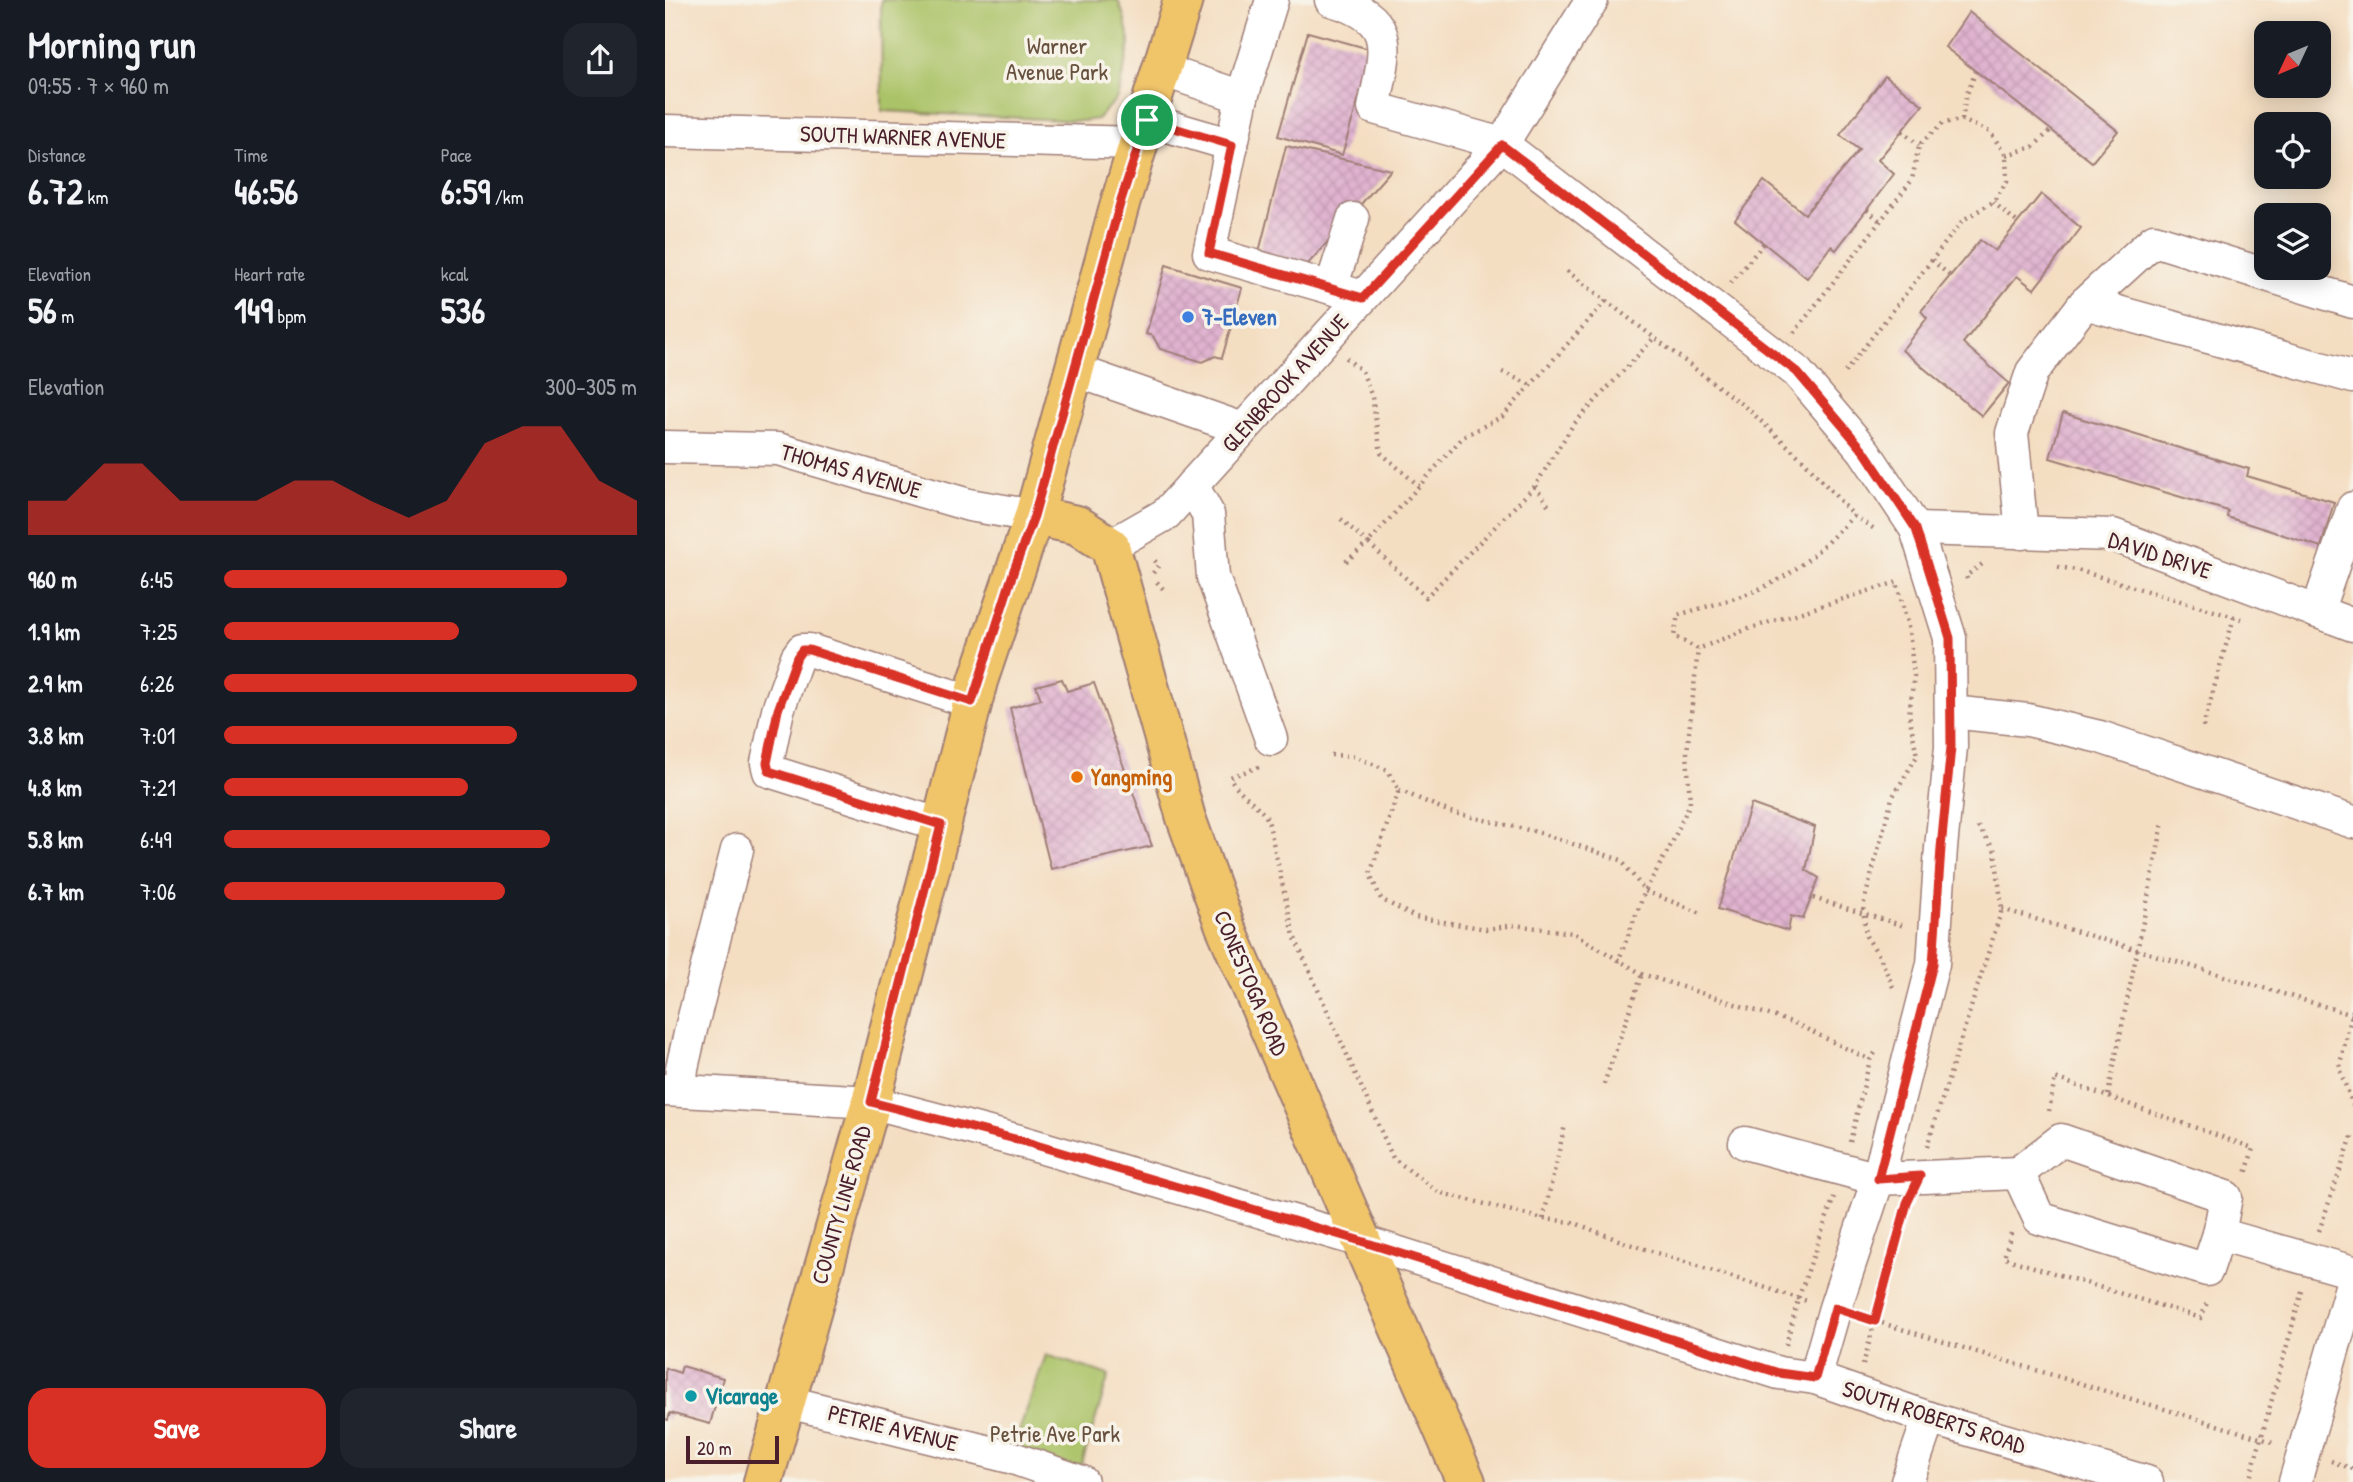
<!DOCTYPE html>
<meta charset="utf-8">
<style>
body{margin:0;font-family:"Patrick Hand",sans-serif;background:#20242c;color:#f1f3f6;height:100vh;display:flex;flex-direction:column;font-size:26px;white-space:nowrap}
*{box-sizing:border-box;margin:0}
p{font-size:23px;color:#9ea1a6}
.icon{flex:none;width:38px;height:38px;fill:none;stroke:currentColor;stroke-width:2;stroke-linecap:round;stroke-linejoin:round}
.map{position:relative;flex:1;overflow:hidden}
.side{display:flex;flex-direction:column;background:#171b24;width:665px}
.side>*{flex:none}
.needle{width:46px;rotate:226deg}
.controls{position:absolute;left:1589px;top:21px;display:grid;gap:14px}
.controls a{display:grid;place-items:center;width:77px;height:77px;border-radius:14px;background:#171b24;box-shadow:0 4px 18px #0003;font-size:35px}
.scale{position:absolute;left:21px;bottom:18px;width:93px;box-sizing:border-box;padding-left:7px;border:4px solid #4a1f2b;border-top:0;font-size:19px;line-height:24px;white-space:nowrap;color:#4a1f2b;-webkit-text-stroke:5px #f7f3e8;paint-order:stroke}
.pin{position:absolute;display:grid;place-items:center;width:60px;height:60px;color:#fff;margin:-30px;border:4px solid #fff;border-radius:50%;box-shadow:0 2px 7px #0007}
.round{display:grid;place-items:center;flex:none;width:74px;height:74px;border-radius:21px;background:#20242c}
.overview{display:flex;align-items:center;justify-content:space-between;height:119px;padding:0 28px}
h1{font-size:38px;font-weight:800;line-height:52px}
.figures{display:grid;grid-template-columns:repeat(3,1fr);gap:10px;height:119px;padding:7px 28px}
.figures div{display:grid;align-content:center}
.figures b{font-size:35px;font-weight:800}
.figures small{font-size:19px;font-weight:400}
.figures p{font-size:19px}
.chart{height:196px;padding:14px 28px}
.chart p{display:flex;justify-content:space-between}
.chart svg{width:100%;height:126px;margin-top:7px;fill:#d93025;opacity:.7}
.button{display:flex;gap:14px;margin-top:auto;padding:14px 28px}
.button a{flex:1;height:80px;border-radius:21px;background:#d93025;color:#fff;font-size:28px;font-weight:800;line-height:80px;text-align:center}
.button a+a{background:#20242c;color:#f1f3f6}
ul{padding:0 28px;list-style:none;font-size:23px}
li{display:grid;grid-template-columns:112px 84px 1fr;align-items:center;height:52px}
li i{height:18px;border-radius:9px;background:#d93025}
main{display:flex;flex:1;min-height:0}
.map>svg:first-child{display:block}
.park{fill:#abc368;stroke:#7a714a;stroke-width:2}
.building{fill:url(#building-cross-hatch)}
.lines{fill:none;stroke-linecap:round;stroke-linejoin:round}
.minor-casing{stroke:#9f7e76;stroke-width:35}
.major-casing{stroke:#9f7e76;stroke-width:42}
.path{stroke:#9f7e76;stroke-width:4.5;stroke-dasharray:2 5;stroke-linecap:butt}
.minor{stroke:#fff;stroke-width:32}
.major{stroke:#f0c469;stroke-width:38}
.route-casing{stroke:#fff;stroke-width:14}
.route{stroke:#d93025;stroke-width:9}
.shop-dot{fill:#3f7fe0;stroke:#f7f3e8;stroke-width:2.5}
.food-dot{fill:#e8710a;stroke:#f7f3e8;stroke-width:2.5}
.culture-dot{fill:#0f9aa8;stroke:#f7f3e8;stroke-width:2.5}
.labels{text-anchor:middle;stroke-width:7;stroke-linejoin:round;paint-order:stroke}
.park-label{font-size:23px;fill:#67503d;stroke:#f7f3e8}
.street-label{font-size:23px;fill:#4a1f2b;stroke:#f7f3e8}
.shop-label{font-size:23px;font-weight:bold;fill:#366cbe;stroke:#f7f3e8;text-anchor:start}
.food-label{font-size:23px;font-weight:bold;fill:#c56008;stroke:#f7f3e8;text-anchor:start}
.culture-label{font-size:23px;font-weight:bold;fill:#0d838f;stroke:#f7f3e8;text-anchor:start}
</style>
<main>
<section class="side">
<div class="overview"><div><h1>Morning run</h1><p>09:55 · 7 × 960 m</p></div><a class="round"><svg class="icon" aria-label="share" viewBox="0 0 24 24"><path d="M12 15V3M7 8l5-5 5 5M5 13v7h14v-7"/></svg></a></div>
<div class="figures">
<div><p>Distance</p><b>6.72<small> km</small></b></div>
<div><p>Time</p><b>46:56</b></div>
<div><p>Pace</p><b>6:59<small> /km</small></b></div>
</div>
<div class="figures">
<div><p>Elevation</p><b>56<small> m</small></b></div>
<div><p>Heart rate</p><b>149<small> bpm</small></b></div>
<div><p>kcal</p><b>536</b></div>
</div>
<div class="chart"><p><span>Elevation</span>300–305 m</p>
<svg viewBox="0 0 160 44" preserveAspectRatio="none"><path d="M0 44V32L10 32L20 19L30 19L40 32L50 32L60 32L70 25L80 25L90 32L100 38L110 32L120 12L130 6L140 6L150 25L160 32V44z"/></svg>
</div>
<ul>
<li><b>960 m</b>6:45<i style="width:83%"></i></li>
<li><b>1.9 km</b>7:25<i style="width:57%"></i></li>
<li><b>2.9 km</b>6:26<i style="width:100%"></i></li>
<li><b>3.8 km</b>7:01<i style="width:71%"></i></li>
<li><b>4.8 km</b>7:21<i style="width:59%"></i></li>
<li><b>5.8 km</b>6:49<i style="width:79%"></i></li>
<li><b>6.7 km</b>7:06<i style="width:68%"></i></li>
</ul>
<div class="button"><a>Save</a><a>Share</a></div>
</section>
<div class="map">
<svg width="1688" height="1482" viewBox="0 0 1688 1482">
<defs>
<pattern id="building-cross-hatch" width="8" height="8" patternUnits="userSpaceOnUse" patternTransform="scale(1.75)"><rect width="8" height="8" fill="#e0b4d0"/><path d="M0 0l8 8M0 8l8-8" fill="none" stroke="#c29ab3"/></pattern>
</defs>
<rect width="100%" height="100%" fill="#f7f3e8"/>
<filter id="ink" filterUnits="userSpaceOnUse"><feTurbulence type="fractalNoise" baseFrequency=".0143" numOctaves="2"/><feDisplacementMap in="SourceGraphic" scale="14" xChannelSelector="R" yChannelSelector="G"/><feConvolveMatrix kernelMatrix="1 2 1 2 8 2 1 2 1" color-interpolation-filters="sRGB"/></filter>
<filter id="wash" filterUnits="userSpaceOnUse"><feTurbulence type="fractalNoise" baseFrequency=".00686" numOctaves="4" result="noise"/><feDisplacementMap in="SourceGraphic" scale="28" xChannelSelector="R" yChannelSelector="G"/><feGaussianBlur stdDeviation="1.57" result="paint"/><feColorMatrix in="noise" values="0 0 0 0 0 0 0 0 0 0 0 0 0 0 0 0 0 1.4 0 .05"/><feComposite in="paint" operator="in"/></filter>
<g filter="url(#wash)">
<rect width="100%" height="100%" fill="#f4dec2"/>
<!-- park -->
<g class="park">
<path d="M216,0H453L459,16L465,44L452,98L432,119L418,121L217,111Z"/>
<path d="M381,1355L444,1375L412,1480L345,1457Z"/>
</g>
<g id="blocks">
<!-- building -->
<g class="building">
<path d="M1304,12L1453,131L1427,162L1280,47Z"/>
<path d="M643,32L708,50L677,155L613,136Z"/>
<path d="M1220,76L1258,105L1213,160L1229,174L1171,250L1166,246L1142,278L1070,220L1099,181L1140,214L1194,150L1175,135Z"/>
<path d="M621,146L726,170L643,264L594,252Z"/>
<path d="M1376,194L1416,228L1369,289L1352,276L1298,343L1344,383L1317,416L1237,350L1262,318L1256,311L1315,240L1330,251Z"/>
<path d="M501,265L577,288L557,358L550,356L538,362L495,349L488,336L481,334Z"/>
<path d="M1398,413L1584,469L1582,476L1669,502L1656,547L1562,517L1563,511L1385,458Z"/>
<path d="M397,679L402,691L429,683L487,846L386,869L345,708L376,699L371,686Z"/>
<path d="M1086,804L1150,827L1141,870L1154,878L1138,919L1126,916L1123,931L1053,909Z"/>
<path d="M17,1366L58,1378L45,1424L5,1413L3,1420L0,1419V1368L15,1373Z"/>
</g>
</g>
</g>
<g filter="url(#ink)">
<use href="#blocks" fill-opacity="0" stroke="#9f7e76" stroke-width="2"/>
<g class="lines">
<defs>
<g id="minor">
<path d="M666,0C735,19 720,51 709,108L837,144L1132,372L1199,451L1251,529L1285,638L1286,747L1276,848L1268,964L1213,1179L1170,1308L1150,1378"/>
<path d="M497,70L577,97L544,253L698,297"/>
<path d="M577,97L607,0"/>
<path d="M482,120L567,145"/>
<path d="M0,131L475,143"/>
<path d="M666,288L688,219"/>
<path d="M1420,303L1489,240L1688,302"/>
<path d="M409,370L578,429"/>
<path d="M0,447L113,449L304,505L369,516"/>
<path d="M527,485L543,514L548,577L606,739"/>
<path d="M1251,529L1448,535L1688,625"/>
<path d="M1357,533L1347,433L1367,372L1420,303L1688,377"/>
<path d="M445,546L501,514L837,144L927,0"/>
<path d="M1652,612L1688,508"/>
<path d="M1286,712L1363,720L1435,737L1688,822"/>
<path d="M276,825L104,771L102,763L113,710L132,657L137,650H144L307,702"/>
<path d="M0,1090L206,1102L354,1141L696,1241L1114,1373L1150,1378L1264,1418L1482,1482"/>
<path d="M15,1090L17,1068L27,1025L72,850"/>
<path d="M1080,1143L1213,1179L1353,1173L1396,1140L1561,1197L1554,1234L1688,1272"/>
<path d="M1353,1173L1374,1218L1542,1270L1554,1234"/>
<path d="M119,1401L345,1457L417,1482"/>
<path d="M1242,1482L1264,1418"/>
<path d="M1630,1482L1688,1280"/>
</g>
<g id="major">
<path d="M369,516L412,525L445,546L521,818L560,926L801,1482"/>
<path d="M98,1482L206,1102L313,681L369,516L456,200L518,0"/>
</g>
</defs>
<!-- minor casing -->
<use href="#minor" class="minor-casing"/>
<!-- major casing -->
<use href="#major" class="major-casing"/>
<!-- path -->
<g class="path">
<path d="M1297,120L1301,96L1311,71"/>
<path d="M1237,131L1254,145"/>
<path d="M1341,155L1368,147L1386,130"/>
<path d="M1328,202L1353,223"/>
<path d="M1202,210L1215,221"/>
<path d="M1267,260L1285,276"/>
<path d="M902,271L1084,410L1139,461L1189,516L1211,530"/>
<path d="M1066,283L1099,243"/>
<path d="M941,301L838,416L798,437L703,543L761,597L870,486L908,425L989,338"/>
<path d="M1129,333L1247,180L1254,145L1278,123L1297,120L1325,132L1341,155L1342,181L1328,202L1298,220L1177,376"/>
<path d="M681,358L697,371L707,397L716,453L754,486"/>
<path d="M837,372L866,385"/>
<path d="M870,486L886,509"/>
<path d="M1189,516C1171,533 1153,553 1133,567C1099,593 1053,603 1013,615L1009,636L1033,649L1080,630L1232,582"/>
<path d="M676,519L703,543L678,564"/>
<path d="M1393,567L1412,570L1576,619"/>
<path d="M488,573L494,565L488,559"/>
<path d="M1302,579L1301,576L1320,562"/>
<path d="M492,582L501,592"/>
<path d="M1538,727L1569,617"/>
<path d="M666,755L688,756L722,770L734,790L705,874L716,899L750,917L821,929L850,925L908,933L977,974L1129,1023L1205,1060"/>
<path d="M594,767L565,777C573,794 593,803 603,820L629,936L728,1158L773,1192L878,1219L907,1222L961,1243L1142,1301"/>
<path d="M734,790L785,812L872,832L956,860L980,891L1036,913"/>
<path d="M1148,898L1239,926"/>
<path d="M1337,909L1688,1015"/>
<path d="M953,962L980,891L1006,845L1025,803L1022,752L1033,649"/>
<path d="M1228,987L1215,957L1201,936L1198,906L1227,798L1252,756L1244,714L1249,676L1244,631L1232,583"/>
<path d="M1688,1010L1674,1068L1688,1105"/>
<path d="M939,1084L977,974"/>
<path d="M1443,1095L1498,823"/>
<path d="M1384,1111L1390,1078L1588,1148L1581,1174"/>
<path d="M1185,1142L1205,1060L1212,1050"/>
<path d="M1262,1147L1337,909L1330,851L1311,824"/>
<path d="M878,1219L900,1125"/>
<path d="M1654,1231L1688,1133"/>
<path d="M1346,1233L1339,1258L1536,1318L1543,1300"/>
<path d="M1197,1317L1611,1443"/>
<path d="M1121,1345L1133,1299L1169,1197"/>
<path d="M1198,1365L1241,1208"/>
<path d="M1666,1461L1688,1469"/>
<path d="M1584,1482L1637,1291"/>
</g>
<!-- minor -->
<use href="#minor" class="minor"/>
<!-- major -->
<use href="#major" class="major"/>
</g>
</g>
<g class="lines" filter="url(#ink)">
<defs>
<path id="route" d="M482,120L567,145L544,253L698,298L837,145L1132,372L1199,451L1251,529L1285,638L1286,747L1276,848L1268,964L1213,1179L1255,1176L1242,1203L1210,1321L1170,1308L1150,1378L1114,1373L696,1241L354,1140L206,1102L276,825L104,771L102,763L113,710L132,657L137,650H144L307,702L349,570L369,516L456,200Z"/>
</defs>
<!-- route casing -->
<use href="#route" class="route-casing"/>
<!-- route -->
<use href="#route" class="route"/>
</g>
<!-- markers -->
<circle class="shop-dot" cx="523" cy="317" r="7"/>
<circle class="food-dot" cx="412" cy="777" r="7"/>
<circle class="culture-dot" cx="26" cy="1396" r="7"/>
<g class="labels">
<!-- park labels -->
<g class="park-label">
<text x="392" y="54">Warner<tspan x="392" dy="26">Avenue Park</tspan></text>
<text x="390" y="1442">Petrie Ave Park</text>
</g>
<!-- street labels -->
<g class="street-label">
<text transform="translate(238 137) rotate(2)" y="8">SOUTH WARNER AVENUE</text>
<text transform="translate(620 383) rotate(-48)" y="8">GLENBROOK AVENUE</text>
<text transform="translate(186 471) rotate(16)" y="8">THOMAS AVENUE</text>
<text transform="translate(1495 555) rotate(18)" y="8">DAVID DRIVE</text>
<text transform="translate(586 983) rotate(67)" y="8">CONESTOGA ROAD</text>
<text transform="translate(176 1205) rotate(-74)" y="8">COUNTY LINE ROAD</text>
<text transform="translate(1269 1417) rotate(18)" y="8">SOUTH ROBERTS ROAD</text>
<text transform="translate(228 1428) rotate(14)" y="8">PETRIE AVENUE</text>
</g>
<!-- shop labels -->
<g class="shop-label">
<text x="537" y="325">7-Eleven</text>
</g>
<!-- food labels -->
<g class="food-label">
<text x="426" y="785">Yangming</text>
</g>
<!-- culture labels -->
<g class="culture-label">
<text x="40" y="1404">Vicarage</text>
</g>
</g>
</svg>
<div class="controls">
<a><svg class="needle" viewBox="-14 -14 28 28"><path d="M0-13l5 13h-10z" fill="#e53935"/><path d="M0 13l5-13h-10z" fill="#9ea1a6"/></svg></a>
<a><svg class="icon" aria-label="locate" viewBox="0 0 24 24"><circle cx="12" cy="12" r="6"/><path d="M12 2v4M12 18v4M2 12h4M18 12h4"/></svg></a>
<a><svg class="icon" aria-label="layers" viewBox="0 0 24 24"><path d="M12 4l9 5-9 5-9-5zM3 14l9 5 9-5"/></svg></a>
</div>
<div class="scale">20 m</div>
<div class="pin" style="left:482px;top:120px;background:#1e9e55"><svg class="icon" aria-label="arrive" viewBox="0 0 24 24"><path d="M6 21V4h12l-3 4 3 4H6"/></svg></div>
</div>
</main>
